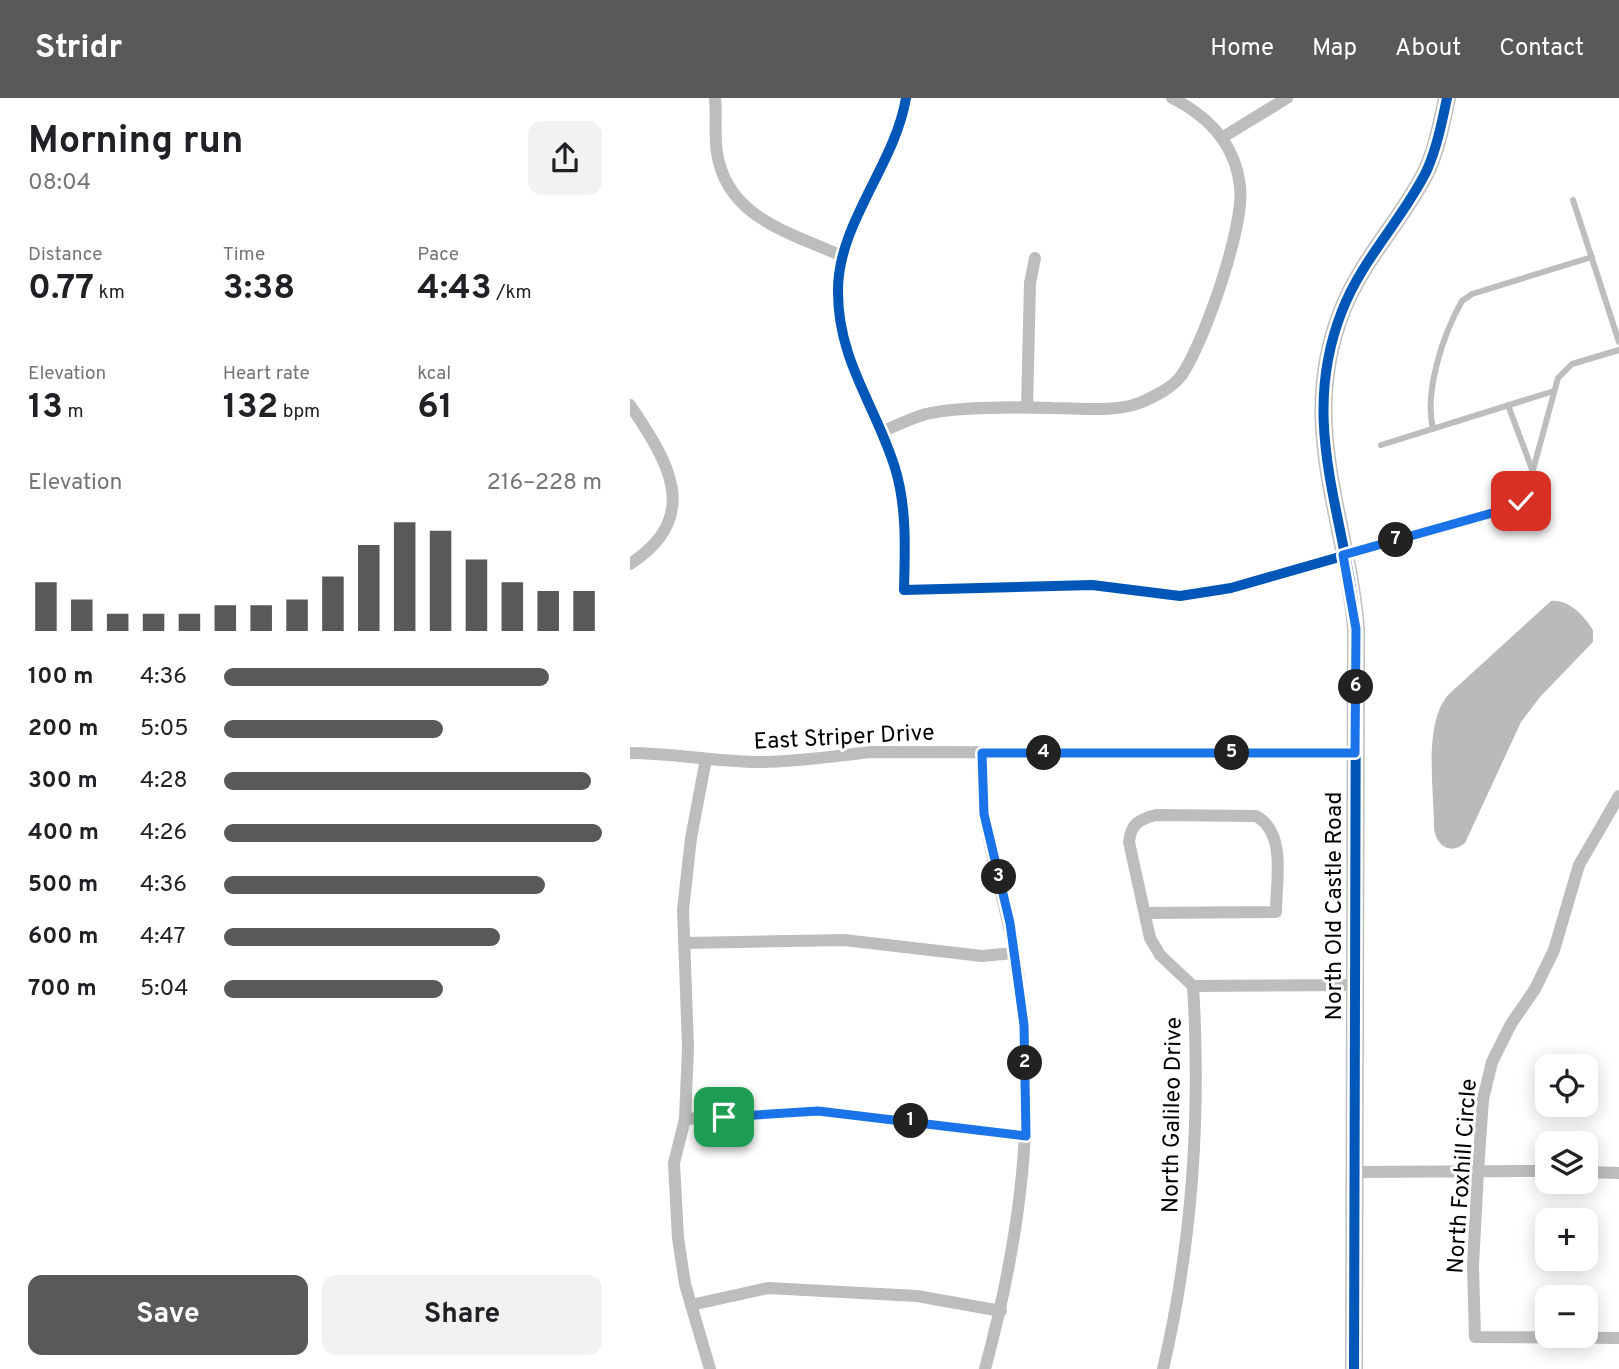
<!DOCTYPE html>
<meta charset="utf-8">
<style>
body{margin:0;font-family:Overpass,sans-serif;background:#f2f2f2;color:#202124;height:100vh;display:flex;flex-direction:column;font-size:26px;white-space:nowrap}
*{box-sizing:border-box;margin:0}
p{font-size:23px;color:#757577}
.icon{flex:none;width:38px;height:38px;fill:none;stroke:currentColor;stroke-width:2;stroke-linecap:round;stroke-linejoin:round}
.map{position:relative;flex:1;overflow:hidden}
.panel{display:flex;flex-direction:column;background:#fff;width:630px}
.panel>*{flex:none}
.fabs{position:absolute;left:905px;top:956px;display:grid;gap:14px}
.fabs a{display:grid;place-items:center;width:63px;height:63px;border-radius:14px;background:#fff;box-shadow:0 4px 18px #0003;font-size:35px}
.pin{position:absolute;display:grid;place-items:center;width:60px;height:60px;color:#fff;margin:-30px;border-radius:14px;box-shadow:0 4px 10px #0006}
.km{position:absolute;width:35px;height:35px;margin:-18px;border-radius:50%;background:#222;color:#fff;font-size:19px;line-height:35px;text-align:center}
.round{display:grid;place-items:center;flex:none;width:74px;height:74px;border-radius:14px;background:#f2f2f2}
.headline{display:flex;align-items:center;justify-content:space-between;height:119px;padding:0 28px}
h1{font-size:38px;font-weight:700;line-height:52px}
.figures{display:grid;grid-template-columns:repeat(3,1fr);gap:10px;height:119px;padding:7px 28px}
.figures div{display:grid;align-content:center}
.figures b{font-size:35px;font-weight:700}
.figures small{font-size:19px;font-weight:400}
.figures p{font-size:19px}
.chart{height:196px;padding:14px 28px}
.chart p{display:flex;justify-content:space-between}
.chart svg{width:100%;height:126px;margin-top:7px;stroke:#595959;stroke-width:6}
.button{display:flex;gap:14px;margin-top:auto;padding:14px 28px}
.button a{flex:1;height:80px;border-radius:14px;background:#595959;color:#fff;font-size:28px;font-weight:700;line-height:80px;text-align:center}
.button a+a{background:#f2f2f2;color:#202124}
ul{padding:0 28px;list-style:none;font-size:23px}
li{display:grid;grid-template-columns:112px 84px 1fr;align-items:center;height:52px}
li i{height:18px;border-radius:9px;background:#595959}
header{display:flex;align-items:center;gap:42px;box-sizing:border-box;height:98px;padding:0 35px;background:#595959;color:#fff}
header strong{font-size:33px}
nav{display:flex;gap:38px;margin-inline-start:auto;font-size:24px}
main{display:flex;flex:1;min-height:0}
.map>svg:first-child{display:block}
.water{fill:#bababa}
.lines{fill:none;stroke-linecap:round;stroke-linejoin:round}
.lane{stroke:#bdbdbd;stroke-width:6}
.street{stroke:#bdbdbd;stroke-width:12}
.secondary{stroke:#bfbfbf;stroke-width:18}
.cycleway-casing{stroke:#fff;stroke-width:15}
.cycleway{stroke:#0057b8;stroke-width:10}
.route-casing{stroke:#fff;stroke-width:14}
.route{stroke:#1a73e8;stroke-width:9}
.labels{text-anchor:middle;stroke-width:6;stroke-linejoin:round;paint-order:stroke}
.street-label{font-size:23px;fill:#000;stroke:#fff}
</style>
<header>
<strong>Stridr</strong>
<nav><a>Home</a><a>Map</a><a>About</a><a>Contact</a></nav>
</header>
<main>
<section class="panel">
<div class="headline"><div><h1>Morning run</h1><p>08:04</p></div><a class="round"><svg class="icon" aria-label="share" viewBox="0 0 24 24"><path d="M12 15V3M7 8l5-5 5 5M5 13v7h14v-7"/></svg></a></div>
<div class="figures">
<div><p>Distance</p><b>0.77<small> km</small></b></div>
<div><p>Time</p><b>3:38</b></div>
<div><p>Pace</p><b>4:43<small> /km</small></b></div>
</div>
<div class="figures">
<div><p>Elevation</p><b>13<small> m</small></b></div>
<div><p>Heart rate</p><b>132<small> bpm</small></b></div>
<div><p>kcal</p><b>61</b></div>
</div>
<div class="chart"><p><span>Elevation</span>216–228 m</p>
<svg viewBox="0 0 160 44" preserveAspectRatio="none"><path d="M5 44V27M15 44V33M25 44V38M35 44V38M45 44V38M55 44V35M65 44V35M75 44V33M85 44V25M95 44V14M105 44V6M115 44V9M125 44V19M135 44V27M145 44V30M155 44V30"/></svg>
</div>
<ul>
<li><b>100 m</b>4:36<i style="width:86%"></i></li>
<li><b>200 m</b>5:05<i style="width:58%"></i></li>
<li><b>300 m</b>4:28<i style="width:97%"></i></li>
<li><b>400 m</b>4:26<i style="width:100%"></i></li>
<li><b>500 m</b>4:36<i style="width:85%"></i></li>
<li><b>600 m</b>4:47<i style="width:73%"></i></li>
<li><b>700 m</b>5:04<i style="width:58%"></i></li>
</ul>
<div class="button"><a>Save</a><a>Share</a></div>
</section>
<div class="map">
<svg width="989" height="1271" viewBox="0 0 989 1271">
<rect width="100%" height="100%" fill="#fff"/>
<!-- water -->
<path class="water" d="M921,503C939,501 954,518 963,532V544L910,599L891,624L835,745C820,758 805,747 804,729C804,691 793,624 819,596Z"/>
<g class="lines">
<!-- lane -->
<g class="lane">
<path d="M943,102L989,244"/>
<path d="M878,307L903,374"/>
<path d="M803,331C794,294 813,236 832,203L842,196L962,159"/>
<path d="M751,347L924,293"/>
<path d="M715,457L873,412L883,409L897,394L928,280L942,266L989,252"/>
</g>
<!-- street -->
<g class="street">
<path d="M85,0C87,18 84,37 87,55C97,119 158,134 210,157"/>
<path d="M276,0C265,67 207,126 208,194C208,263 246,308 265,370C277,409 275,451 274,492L462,487L550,498L601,490L713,458"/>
<path d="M593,39L657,0"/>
<path d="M0,307C37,362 74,418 0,466"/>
<path d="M397,309L400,185L405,160"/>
<path d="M251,334C266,328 281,320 296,316C331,308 385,309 422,310C450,310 486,315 512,304C525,298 542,290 551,278C574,245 615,128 610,88C605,46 578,18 542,0"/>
<path d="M0,655C44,655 86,664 129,664C167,664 204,658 242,654L725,655"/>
<path d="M352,655C352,676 351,698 355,719C363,772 380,822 388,875C407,1014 391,1137 355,1271"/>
<path d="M76,661L61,740L53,812L58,949L55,1021L44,1065L48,1140L55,1186L80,1271"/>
<path d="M989,698L949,767L924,852L905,891L881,926L862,964L853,1001L848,1073L843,1168L845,1239L989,1240"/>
<path d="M515,815L646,814C646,783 657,735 626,718L526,717C509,721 501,726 499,744L520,840L530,857L563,888"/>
<path d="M55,845L214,842L352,858L384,855"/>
<path d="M563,888L723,887"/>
<path d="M55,1021L188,1013L396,1038"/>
<path d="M725,1074L917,1073"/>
<path d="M956,1074L989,1075"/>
<path d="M61,1207L138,1190L287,1198L371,1213"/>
<path d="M533,1271C563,1143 571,1018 563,888"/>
</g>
<!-- secondary -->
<path class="secondary" d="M724,1271L726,531C717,419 667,327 712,213C732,161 773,121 797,72C807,49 812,24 817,0"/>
<defs>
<g id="cycleway">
<path d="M276,0C265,67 207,126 208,194C208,263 246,308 265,370C277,409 275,451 274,492L462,487L550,498L601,490L713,458"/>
<path d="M724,1271L726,531C717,419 667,327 712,213C732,161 773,121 797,72C807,49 812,24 817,0"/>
</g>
</defs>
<!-- cycleway casing -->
<use href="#cycleway" class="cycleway-casing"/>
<!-- cycleway -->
<use href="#cycleway" class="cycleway"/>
</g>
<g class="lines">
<defs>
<path id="route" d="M94,1019L188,1013L396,1038L394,927L380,825L354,716L352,655H725L726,531L713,457L873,412L891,403"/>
</defs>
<!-- route casing -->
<use href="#route" class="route-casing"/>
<!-- route -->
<use href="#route" class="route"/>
</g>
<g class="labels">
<!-- street labels -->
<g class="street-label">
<text transform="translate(214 638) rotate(-3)" y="8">East Striper Drive</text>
<text transform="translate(703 808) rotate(-90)" y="8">North Old Castle Road</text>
<text transform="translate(541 1017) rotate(-89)" y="8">North Galileo Drive</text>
<text transform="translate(831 1078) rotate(-86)" y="8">North Foxhill Circle</text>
</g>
</g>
</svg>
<div class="fabs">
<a><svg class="icon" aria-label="locate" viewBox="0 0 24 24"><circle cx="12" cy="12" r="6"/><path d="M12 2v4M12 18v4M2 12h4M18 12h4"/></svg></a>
<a><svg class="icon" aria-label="layers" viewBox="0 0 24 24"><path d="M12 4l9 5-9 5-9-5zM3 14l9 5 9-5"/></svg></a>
<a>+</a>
<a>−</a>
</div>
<div class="pin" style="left:94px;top:1019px;background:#1e9e55"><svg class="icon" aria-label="arrive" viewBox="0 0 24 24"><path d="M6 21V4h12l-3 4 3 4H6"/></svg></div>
<div class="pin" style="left:891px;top:403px;background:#d93025"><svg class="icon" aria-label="check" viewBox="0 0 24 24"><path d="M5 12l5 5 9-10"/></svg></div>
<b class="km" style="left:281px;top:1023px">1</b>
<b class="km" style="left:395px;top:965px">2</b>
<b class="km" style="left:369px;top:779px">3</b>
<b class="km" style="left:414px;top:655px">4</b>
<b class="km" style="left:602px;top:655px">5</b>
<b class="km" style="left:726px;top:589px">6</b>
<b class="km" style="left:766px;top:442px">7</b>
</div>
</main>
